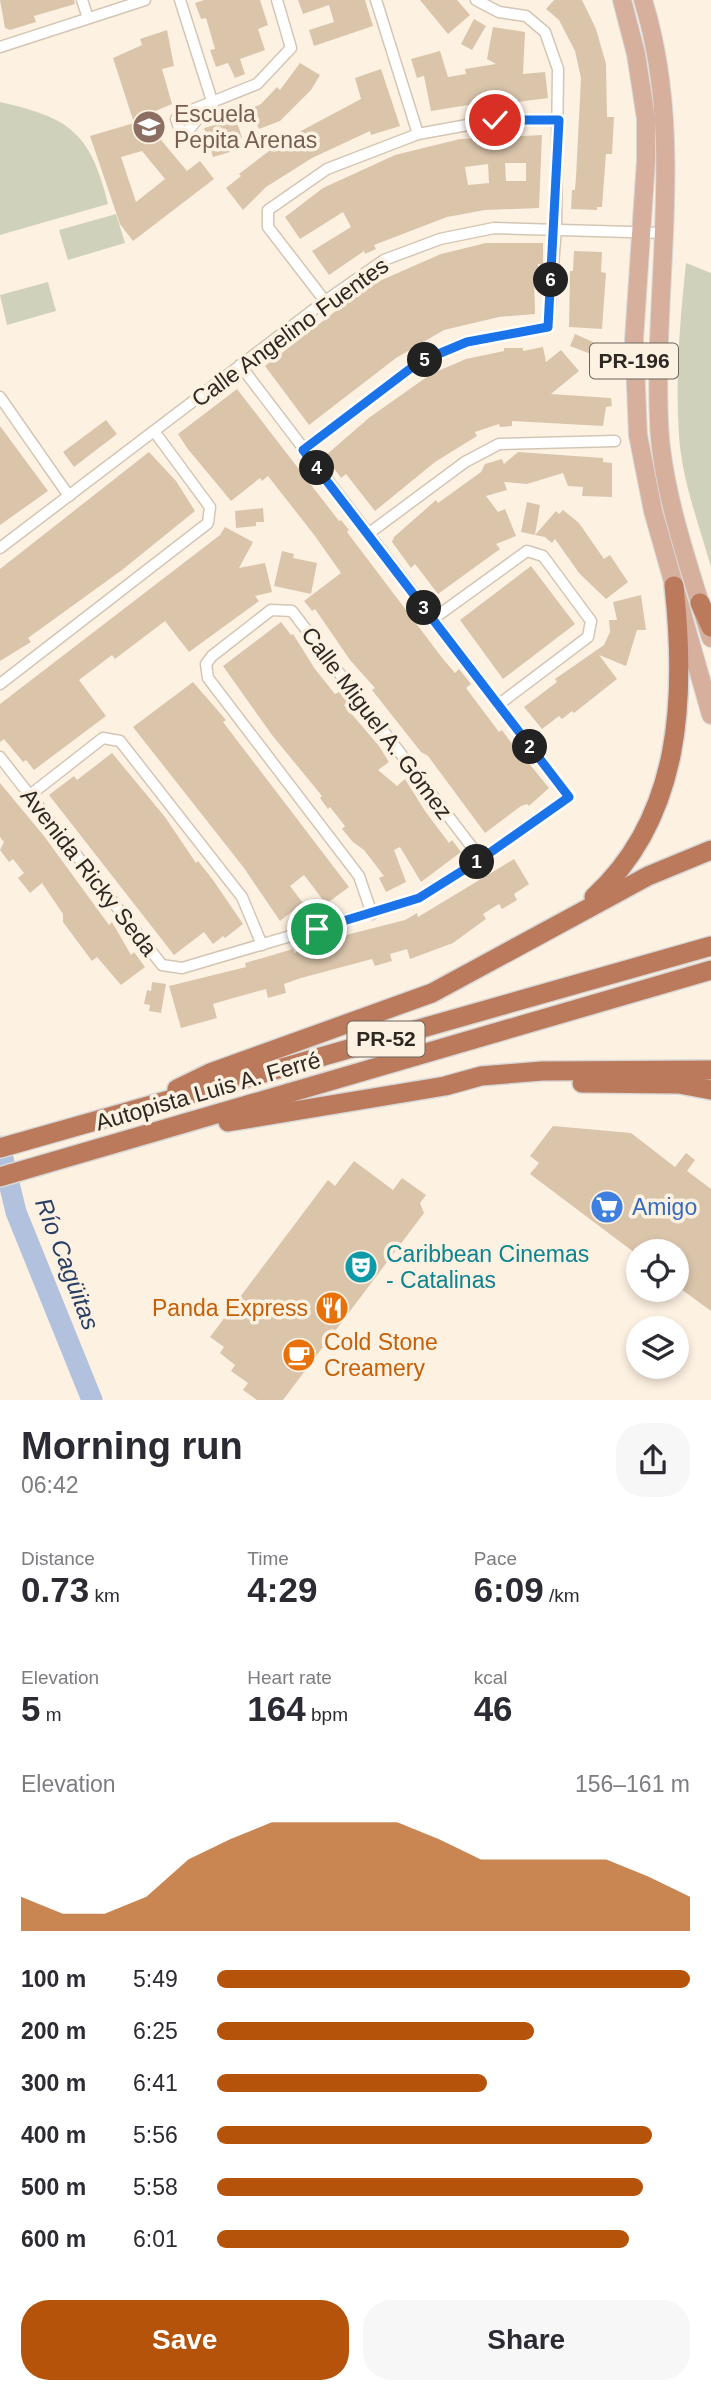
<!DOCTYPE html>
<meta charset="utf-8">
<style>
body{margin:0;font-family:Arial,sans-serif;background:#f7f7f7;color:#2b2b33;height:100vh;display:flex;flex-direction:column;font-size:26px;white-space:nowrap}
*{box-sizing:border-box;margin:0}
p{font-size:23px;color:#7c7c81}
.icon{flex:none;width:38px;height:38px;fill:none;stroke:currentColor;stroke-width:2;stroke-linecap:round;stroke-linejoin:round}
.map{position:relative;height:1400px;overflow:hidden}
.sheet{display:flex;flex-direction:column;background:#fff;flex:1}
.sheet>*{flex:none}
.buttons{position:absolute;left:626px;top:1239px;display:grid;gap:14px}
.buttons a{display:grid;place-items:center;width:63px;height:63px;border-radius:50%;background:#fff;box-shadow:0 4px 10px #0003;font-size:35px}
.pin{position:absolute;display:grid;place-items:center;width:60px;height:60px;color:#fff;margin:-30px;border:4px solid #fff;border-radius:50%;box-shadow:0 2px 7px #0007}
.km{position:absolute;width:35px;height:35px;margin:-18px;border-radius:50%;background:#222;color:#fff;font-size:19px;line-height:35px;text-align:center}
.round{display:grid;place-items:center;flex:none;width:74px;height:74px;border-radius:28px;background:#f7f7f7}
.head{display:flex;align-items:center;justify-content:space-between;height:119px;padding:0 21px}
h1{font-size:38px;font-weight:700;line-height:52px}
.stats{display:grid;grid-template-columns:repeat(3,1fr);gap:10px;height:119px;padding:7px 21px}
.stats div{display:grid;align-content:center}
.stats b{font-size:35px;font-weight:700}
.stats small{font-size:19px;font-weight:400}
.stats p{font-size:19px}
.chart{height:196px;padding:14px 21px}
.chart p{display:flex;justify-content:space-between}
.chart svg{width:100%;height:126px;margin-top:7px;fill:#b45309;opacity:.7}
.primary-button{display:flex;gap:14px;margin-top:auto;padding:14px 21px}
.primary-button a{flex:1;height:80px;border-radius:28px;background:#b45309;color:#fff;font-size:28px;font-weight:700;line-height:80px;text-align:center}
.primary-button a+a{background:#f7f7f7;color:#2b2b33}
ul{padding:0 21px;list-style:none;font-size:23px}
li{display:grid;grid-template-columns:112px 84px 1fr;align-items:center;height:52px}
li i{height:18px;border-radius:9px;background:#b45309}
.map>svg:first-child{display:block}
.green{fill:#d0d1bb}
.lines{fill:none;stroke-linecap:round;stroke-linejoin:round}
.river{stroke:#b2c2de;stroke-width:21}
.building{fill:#dac5ab;fill-rule:evenodd}
.minor-casing{stroke:#d4c6b4;stroke-width:13}
.primary-casing{stroke:#d9d8d7;stroke-width:20}
.motorway-casing{stroke:#d9d8d7;stroke-width:22}
.minor{stroke:#fff;stroke-width:10}
.primary{stroke:#d6af9d;stroke-width:18}
.motorway{stroke:#ba7a5b;stroke-width:19}
.route-casing{stroke:#fff;stroke-width:14}
.route{stroke:#1a73e8;stroke-width:9}
.labels{text-anchor:middle;stroke-width:7;stroke-linejoin:round;paint-order:stroke}
.shield{fill:#fdf1e2;stroke:#6b645b;stroke-width:2}
.shield-label{font-size:21px;font-weight:bold;fill:#2d2821}
.education-label{font-size:23px;fill:#785e54;stroke:#fdf1e2;text-anchor:start}
.street-label{font-size:23px;fill:#2d2821;stroke:#fdf1e2}
.shop-label{font-size:23px;fill:#366cbe;stroke:#fdf1e2;text-anchor:start}
.culture-label{font-size:23px;fill:#0d838f;stroke:#fdf1e2;text-anchor:start}
.food-label{font-size:23px;fill:#c56008;stroke:#fdf1e2;text-anchor:end}
.water-label{font-size:24px;font-style:italic;fill:#273e65;stroke:#fdf1e2}
</style>
<div class="map">
<svg width="711" height="1400" viewBox="0 0 711 1400">
<rect width="100%" height="100%" fill="#fdf1e2"/>
<!-- green -->
<g class="green">
<path d="M0,102C71,118 90,133 108,204L0,235Z"/>
<path d="M116,214L125,243L68,260L59,230Z"/>
<path d="M686,263L711,273V567C699,525 682,480 679,436C675,378 680,320 686,263Z"/>
<path d="M48,282L56,311L7,325L0,295Z"/>
</g>
<g class="lines">
<!-- river -->
<path class="river" d="M0,1146L16,1212L92,1400"/>
</g>
<!-- building -->
<g class="building">
<path d="M0,0H74L75,4L34,16L36,22L10,30L5,28Z"/>
<path d="M204,0H260L268,25L258,29L265,50L240,59L245,74L235,78L228,63L216,67L210,50L215,49L206,18L201,19L195,3Z"/>
<path d="M298,0H365L373,26L314,46L309,30L334,22L329,5L303,14Z"/>
<path d="M420,0H457L470,15L448,34Z"/>
<path d="M554,0H582L596,29L606,64L607,117H614L612,154H606L602,207H597V210L571,209L572,190H575L576,177L581,78L575,51L559,20L546,9Z"/>
<path d="M474,19L486,26L472,50L461,44Z"/>
<path d="M493,27L525,32L523,74L545,72L548,98L488,106L487,102L431,111L424,76L417,78L411,59L440,51L448,77L466,74L465,69L496,64L487,59Z"/>
<path d="M167,30L174,66L162,69L172,104L153,112L161,140L187,171L200,161L214,179L133,241L120,224L90,136L134,123L113,58L142,45L140,39ZM142,151L165,179L136,202L121,157Z"/>
<path d="M300,63L320,75L311,90L280,121L259,129L250,109L261,104L277,87L280,90Z"/>
<path d="M381,69L400,126L371,135L370,131L312,158L266,187L243,210L226,188L241,176L239,174L282,141L361,99L355,78Z"/>
<path d="M236,119L242,138L227,142L230,152L213,157L204,128Z"/>
<path d="M542,135L539,208L485,210L447,217L374,245L376,249L365,254L364,251L329,275L312,251L351,227L343,212L300,239L285,217L323,188L395,155L460,139ZM505,163H526V181H506ZM488,164L489,183L468,185L465,167Z"/>
<path d="M486,243H543V264H538V276H534L535,314L499,317L444,330L396,358L309,425L265,366L368,286L441,254Z"/>
<path d="M574,251L602,252L601,272L606,273L602,329L569,327L570,271H573Z"/>
<path d="M575,334L600,345L596,356L570,346Z"/>
<path d="M543,347L546,362L561,350L579,371L551,394L611,398L612,406L606,407L603,426L512,421V426L500,427L499,424L475,432L477,436L435,462L375,511L346,474L341,478L325,456L370,417L431,374L466,359L504,351V348H523V351Z"/>
<path d="M237,389L339,521L341,520L349,530L347,532L443,659L455,673L459,669L471,684L466,688L499,732L502,730L525,762L527,761L549,788L529,806L527,804L521,806L485,833L428,756L421,752L372,690L375,688L350,660L315,609L312,611L304,601L341,573L315,536L268,476L262,481L260,478L231,501L187,448L178,434Z"/>
<path d="M106,420L117,434L74,467L63,452Z"/>
<path d="M0,426L48,491L0,525Z"/>
<path d="M149,452L176,481L195,511L122,570L28,638L31,642L0,661V569Z"/>
<path d="M518,452L603,458V462L612,463V497L582,496L583,487L568,486L563,473L527,484L504,482L507,490L486,496L498,512L505,509L516,536L496,544L500,549L438,594L415,564L411,568L392,542L394,537L436,500L438,503L481,472L485,464L502,459L504,464Z"/>
<path d="M527,502L540,505L535,535L521,532Z"/>
<path d="M263,508L264,522H256V526L236,528L235,511Z"/>
<path d="M563,510L579,523L604,559L610,555L628,582L606,599L579,573L555,539L552,543L545,537L535,535L556,511L559,514Z"/>
<path d="M225,527L253,542L239,568L265,563L272,592L255,596L259,601L189,652L165,621L115,659L112,655L79,680L106,716L34,770L26,760L23,762L4,739L0,742V704L220,535Z"/>
<path d="M282,551L294,554L293,558L317,563L311,594L274,586Z"/>
<path d="M531,566L575,624L503,679L460,620Z"/>
<path d="M641,595L646,630H637L626,666L599,655L617,679L574,713L572,711L562,719L559,716L542,729L524,707L557,682L555,679L604,645L610,632L609,620H617L613,602Z"/>
<path d="M281,622L291,635L293,634L315,669L335,694L339,692L347,702L344,705L379,746L389,762L378,770L397,786L405,779L425,811L449,843L452,840L461,852L421,882L400,847L394,850L406,882L386,892L379,878L384,876L364,850L353,842L342,829L345,826L330,807L328,809L320,798L322,796L272,735L223,666Z"/>
<path d="M193,682L226,720L223,722L349,887L326,904L304,875L290,886L303,903L280,921L244,868L133,727Z"/>
<path d="M112,753L165,817L196,863L198,861L213,880L243,924L225,938L223,936L213,944L204,932L174,955L49,795L74,776L77,780Z"/>
<path d="M0,783L44,836L109,925L112,922L131,955L134,952L145,967L121,985L97,957L92,961L63,922V914L42,883L30,893L18,878L24,873L13,859L9,862L0,850L4,842L0,837Z"/>
<path d="M514,859L529,884L514,894L517,900L502,909L499,904L483,914L486,919L453,943L410,959L407,949L390,954L392,961L375,966L372,959L301,978L284,984L286,993L268,998L266,989L230,999L213,1004L217,1018L181,1028L169,986L246,967L245,963L293,949L294,953L312,948L311,944L405,920L417,913L418,917Z"/>
<path d="M152,982L166,984L161,1013L149,1011L150,1005L144,1004L147,990L151,991Z"/>
<path d="M553,1126L631,1133L675,1167L686,1153L695,1160L687,1171L711,1189V1311L677,1286V1251H639V1256L530,1174L539,1163L530,1156Z"/>
<path d="M354,1161L393,1190L402,1178L426,1195L420,1203L424,1213L283,1400H257L243,1390L248,1383L231,1371L235,1365L220,1353L224,1347L210,1337L328,1180L335,1186Z"/>
</g>
<g class="lines">
<defs>
<g id="minor">
<path d="M82,0L88,18"/>
<path d="M180,0L213,104"/>
<path d="M376,0L418,134"/>
<path d="M0,47L145,0"/>
<path d="M198,109L196,121L187,132L180,130L176,119L182,114L257,84L291,48L277,0"/>
<path d="M325,301L268,227V210L327,169L418,134L495,120H559"/>
<path d="M0,397L69,496"/>
<path d="M303,450L419,362L467,342L548,327L556,228L558,69L545,32L526,16L499,12L476,0"/>
<path d="M368,534L465,462L499,444L615,441"/>
<path d="M0,548L325,301L384,260L440,239L494,228L665,233"/>
<path d="M433,619L527,551L543,556L591,621L588,637L498,705"/>
<path d="M0,684L208,523L210,507L154,431"/>
<path d="M0,757L162,965L182,968L419,898L481,859L569,797L240,365"/>
<path d="M30,795L103,738L120,741L242,897L262,945"/>
<path d="M372,914L359,876L208,678L206,664L212,656L271,610L292,611L481,859"/>
</g>
<g id="primary">
<path d="M622,0L636,54L646,119V160L634,340L638,435L653,511L711,715"/>
<path d="M643,0C686,138 653,280 659,422C661,489 691,573 711,638"/>
</g>
<g id="motorway">
<path d="M700,603L711,627"/>
<path d="M594,897C682,816 686,697 674,586"/>
<path d="M582,1083L679,1084L711,1090"/>
<path d="M177,1089L210,1073L432,993L648,876L711,850"/>
<path d="M228,1122L445,1086L481,1076L542,1071L711,1070"/>
<path d="M0,1148L711,946"/>
<path d="M0,1177L711,970"/>
</g>
</defs>
<!-- minor casing -->
<use href="#minor" class="minor-casing"/>
<!-- primary casing -->
<use href="#primary" class="primary-casing"/>
<!-- motorway casing -->
<use href="#motorway" class="motorway-casing"/>
<!-- minor -->
<use href="#minor" class="minor"/>
<!-- primary -->
<use href="#primary" class="primary"/>
<!-- motorway -->
<use href="#motorway" class="motorway"/>
</g>
<g class="lines">
<defs>
<path id="route" d="M317,929L419,898L481,859L569,797L303,450L419,362L467,342L548,327L559,120H495"/>
</defs>
<!-- route casing -->
<use href="#route" class="route-casing"/>
<!-- route -->
<use href="#route" class="route"/>
</g>
<!-- icons -->
<defs>
<symbol id="school-disc" viewBox="-11 -11 22 22"><circle r="9.5" fill="#8d6e63" stroke="#fdf1e2"/><path d="M0-5L7-2L0 1L-7-2ZM-4 1L0 2.5L4 1V4Q0 6-4 4Z" fill="#fff"/></symbol>
<symbol id="supermarket-disc" viewBox="-11 -11 22 22"><circle r="9.5" fill="#3f7fe0" stroke="#fdf1e2"/><path d="M-6-5.5h2.5l.6 2H6L4.5 2H-2.5L-4.4-4H-6ZM-1.5 3.2a1.3 1.3 0 1 0 .1 0ZM3 3.2a1.3 1.3 0 1 0 .1 0Z" fill="#fff"/></symbol>
<symbol id="theatre-disc" viewBox="-11 -11 22 22"><circle r="9.5" fill="#0f9aa8" stroke="#fdf1e2"/><path d="M-5-5.5Q0-4 5-5.5V0Q5 5 0 6Q-5 5-5 0ZM-3.3-2.5H-1v1.5H-3.3ZM1-2.5H3.3v1.5H1ZM-2.8 1Q0 5.5 2.8 1Z" fill="#fff"/></symbol>
<symbol id="restaurant-disc" viewBox="-11 -11 22 22"><circle r="9.5" fill="#e8710a" stroke="#fdf1e2"/><path d="M-5-6h1v4h1v-4h1v4h1v-4h1v5L-1.5 .5V6h-2V.5L-5-1ZM5-6V6H3V1.5H1.5Q1.5-4 5-6Z" fill="#fff"/></symbol>
<symbol id="cafe-disc" viewBox="-11 -11 22 22"><circle r="9.5" fill="#e8710a" stroke="#fdf1e2"/><path d="M-5.5-4.5H6V0H3Q3 3.5 0 3.5H-2.5Q-5.5 3.5-5.5 0ZM3-3.2v2h1.7v-2ZM-6 4.5H4V6H-6Z" fill="#fff"/></symbol>
</defs>
<g fill-rule="evenodd">
<use href="#school-disc" x="130" y="108" width="38" height="38"/>
<use href="#supermarket-disc" x="588" y="1188" width="38" height="38"/>
<use href="#theatre-disc" x="342" y="1248" width="38" height="38"/>
<use href="#restaurant-disc" x="313" y="1289" width="38" height="38"/>
<use href="#cafe-disc" x="280" y="1336" width="38" height="38"/>
</g>
<g class="labels">
<!-- shield labels -->
<g class="shield">
<rect x="590" y="343.5" width="88" height="35" rx="5"/>
<rect x="347.5" y="1021.5" width="77" height="35" rx="5"/>
</g>
<g class="shield-label">
<text x="634" y="368">PR-196</text>
<text x="386" y="1046">PR-52</text>
</g>
<!-- education labels -->
<g class="education-label">
<text x="174" y="122">Escuela<tspan x="174" dy="26">Pepita Arenas</tspan></text>
</g>
<!-- street labels -->
<g class="street-label">
<text transform="translate(290 332) rotate(-36)" y="8">Calle Angelino Fuentes</text>
<text transform="translate(377 723) rotate(53)" y="8">Calle Miguel A. Gómez</text>
<text transform="translate(89 872) rotate(52)" y="8">Avenida Ricky Seda</text>
<text transform="translate(208 1091) rotate(-16)" y="8">Autopista Luis A. Ferré</text>
</g>
<!-- shop labels -->
<g class="shop-label">
<text x="632" y="1215">Amigo</text>
</g>
<!-- culture labels -->
<g class="culture-label">
<text x="386" y="1262">Caribbean Cinemas<tspan x="386" dy="26">- Catalinas</tspan></text>
</g>
<!-- food labels -->
<g class="food-label">
<text x="308" y="1316">Panda Express</text>
<text x="324" y="1350" text-anchor="start">Cold Stone<tspan x="324" dy="26">Creamery</tspan></text>
</g>
<!-- water labels -->
<g class="water-label">
<text transform="translate(67 1264) rotate(69)" y="8">Río Cagüitas</text>
</g>
</g>
</svg>
<div class="buttons">
<a><svg class="icon" aria-label="locate" viewBox="0 0 24 24"><circle cx="12" cy="12" r="6"/><path d="M12 2v4M12 18v4M2 12h4M18 12h4"/></svg></a>
<a><svg class="icon" aria-label="layers" viewBox="0 0 24 24"><path d="M12 4l9 5-9 5-9-5zM3 14l9 5 9-5"/></svg></a>
</div>
<div class="pin" style="left:317px;top:929px;background:#1e9e55"><svg class="icon" aria-label="arrive" viewBox="0 0 24 24"><path d="M6 21V4h12l-3 4 3 4H6"/></svg></div>
<div class="pin" style="left:495px;top:120px;background:#d93025"><svg class="icon" aria-label="check" viewBox="0 0 24 24"><path d="M5 12l5 5 9-10"/></svg></div>
<b class="km" style="left:477px;top:862px">1</b>
<b class="km" style="left:530px;top:747px">2</b>
<b class="km" style="left:424px;top:608px">3</b>
<b class="km" style="left:317px;top:468px">4</b>
<b class="km" style="left:425px;top:360px">5</b>
<b class="km" style="left:551px;top:280px">6</b>
</div>
<section class="sheet">
<div class="head"><div><h1>Morning run</h1><p>06:42</p></div><a class="round"><svg class="icon" aria-label="share" viewBox="0 0 24 24"><path d="M12 15V3M7 8l5-5 5 5M5 13v7h14v-7"/></svg></a></div>
<div class="stats">
<div><p>Distance</p><b>0.73<small> km</small></b></div>
<div><p>Time</p><b>4:29</b></div>
<div><p>Pace</p><b>6:09<small> /km</small></b></div>
</div>
<div class="stats">
<div><p>Elevation</p><b>5<small> m</small></b></div>
<div><p>Heart rate</p><b>164<small> bpm</small></b></div>
<div><p>kcal</p><b>46</b></div>
</div>
<div class="chart"><p><span>Elevation</span>156–161 m</p>
<svg viewBox="0 0 160 44" preserveAspectRatio="none"><path d="M0 44V32L10 38L20 38L30 32L40 19L50 12L60 6L70 6L80 6L90 6L100 12L110 19L120 19L130 19L140 19L150 25L160 32V44z"/></svg>
</div>
<ul>
<li><b>100 m</b>5:49<i style="width:100%"></i></li>
<li><b>200 m</b>6:25<i style="width:67%"></i></li>
<li><b>300 m</b>6:41<i style="width:57%"></i></li>
<li><b>400 m</b>5:56<i style="width:92%"></i></li>
<li><b>500 m</b>5:58<i style="width:90%"></i></li>
<li><b>600 m</b>6:01<i style="width:87%"></i></li>
</ul>
<div class="primary-button"><a>Save</a><a>Share</a></div>
</section>
